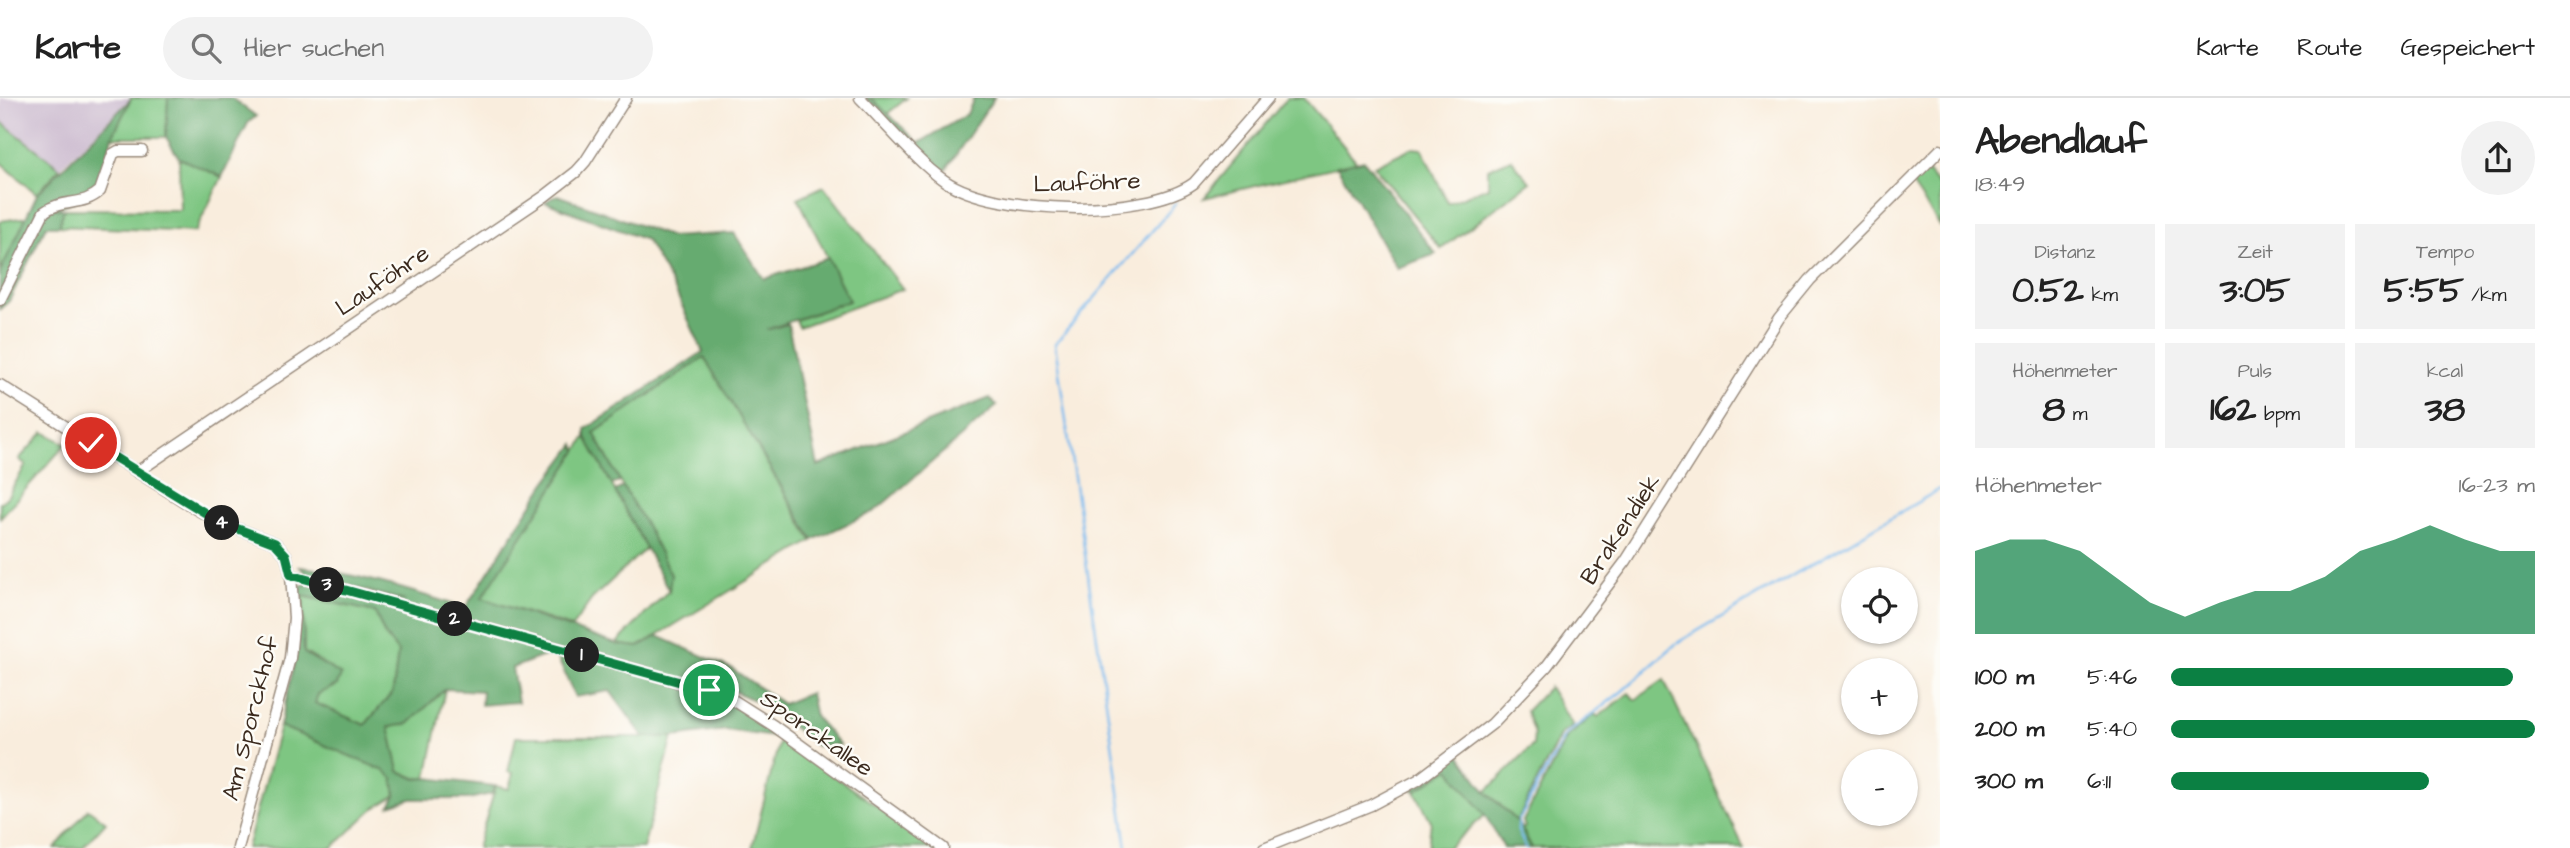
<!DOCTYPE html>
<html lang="de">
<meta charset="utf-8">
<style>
body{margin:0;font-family:"Architects Daughter",sans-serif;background:#f2f2f2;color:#222;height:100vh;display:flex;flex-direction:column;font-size:26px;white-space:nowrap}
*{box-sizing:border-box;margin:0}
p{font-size:23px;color:#767676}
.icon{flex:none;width:38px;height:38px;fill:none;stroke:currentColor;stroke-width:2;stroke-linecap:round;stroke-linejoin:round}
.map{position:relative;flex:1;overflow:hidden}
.sheet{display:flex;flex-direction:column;background:#fff;width:630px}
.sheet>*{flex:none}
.fabs{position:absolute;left:1841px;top:469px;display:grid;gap:14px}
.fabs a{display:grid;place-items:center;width:77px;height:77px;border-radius:50%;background:#fff;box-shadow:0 2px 5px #0004;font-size:35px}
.pin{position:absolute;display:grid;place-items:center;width:60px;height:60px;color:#fff;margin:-30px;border:4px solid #fff;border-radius:50%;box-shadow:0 2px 7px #0007}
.km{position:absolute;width:35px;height:35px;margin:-18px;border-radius:50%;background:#222;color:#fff;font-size:19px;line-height:35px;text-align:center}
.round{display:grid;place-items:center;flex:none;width:74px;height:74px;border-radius:37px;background:#f2f2f2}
.overview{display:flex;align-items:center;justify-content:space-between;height:119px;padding:0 35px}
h1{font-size:38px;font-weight:800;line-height:52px}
.stats{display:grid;grid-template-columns:repeat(3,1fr);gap:10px;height:119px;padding:7px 35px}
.stats div{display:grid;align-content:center;border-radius:0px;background:#f2f2f2;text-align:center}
.stats b{font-size:35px;font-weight:800}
.stats small{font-size:19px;font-weight:400}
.stats p{font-size:19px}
.chart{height:196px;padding:14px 35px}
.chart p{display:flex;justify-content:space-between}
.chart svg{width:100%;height:126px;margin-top:7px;fill:#0b8043;opacity:.7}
ul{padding:0 35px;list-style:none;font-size:23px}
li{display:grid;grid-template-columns:112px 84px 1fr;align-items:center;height:52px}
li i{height:18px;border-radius:9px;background:#0b8043}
header{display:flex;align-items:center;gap:42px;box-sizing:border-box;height:98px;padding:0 35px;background:#fff;border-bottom:2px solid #e0e0e0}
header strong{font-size:33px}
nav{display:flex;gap:38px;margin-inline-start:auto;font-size:24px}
.search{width:490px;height:63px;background:#f2f2f2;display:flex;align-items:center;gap:18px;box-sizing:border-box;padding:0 24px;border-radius:38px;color:#767676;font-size:26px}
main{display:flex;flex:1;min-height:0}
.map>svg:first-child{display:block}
.industrial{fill:#cebed1}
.green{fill:#7ec682;stroke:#5c7850;stroke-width:2}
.forest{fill:#66ab70;stroke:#506a47;stroke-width:2;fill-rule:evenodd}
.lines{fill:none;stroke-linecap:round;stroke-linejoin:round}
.stream{stroke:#7abaee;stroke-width:2.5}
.street-casing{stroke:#9a8c7e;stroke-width:13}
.street{stroke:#fff;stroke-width:10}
.route-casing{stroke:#fff;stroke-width:14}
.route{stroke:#0b8043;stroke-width:9}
.labels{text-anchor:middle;stroke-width:5;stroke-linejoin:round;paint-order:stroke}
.street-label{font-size:24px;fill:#3b2a1e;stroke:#fdfcf7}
</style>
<header>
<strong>Karte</strong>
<div class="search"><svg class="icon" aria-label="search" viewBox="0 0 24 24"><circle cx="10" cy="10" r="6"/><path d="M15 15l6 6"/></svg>Hier suchen</div>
<nav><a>Karte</a><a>Route</a><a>Gespeichert</a></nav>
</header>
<main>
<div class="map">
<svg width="1940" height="750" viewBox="0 0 1940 750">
<rect width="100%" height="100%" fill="#fdfcf7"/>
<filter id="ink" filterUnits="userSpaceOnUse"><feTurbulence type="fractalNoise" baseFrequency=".0143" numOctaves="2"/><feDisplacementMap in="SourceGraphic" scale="14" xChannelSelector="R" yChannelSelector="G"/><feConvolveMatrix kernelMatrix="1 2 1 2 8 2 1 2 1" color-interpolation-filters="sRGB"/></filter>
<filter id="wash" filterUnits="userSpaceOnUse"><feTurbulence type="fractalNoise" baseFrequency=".00686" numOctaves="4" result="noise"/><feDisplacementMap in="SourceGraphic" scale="28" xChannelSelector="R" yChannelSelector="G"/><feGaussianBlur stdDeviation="1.57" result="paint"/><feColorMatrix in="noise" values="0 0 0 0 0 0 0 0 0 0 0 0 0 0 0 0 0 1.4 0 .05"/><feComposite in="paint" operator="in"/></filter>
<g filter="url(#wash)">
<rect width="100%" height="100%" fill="#f9eddd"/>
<!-- industrial -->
<path class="industrial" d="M0,0H131L60,70L0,23Z"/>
<!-- green -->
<g class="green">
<path d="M131,0H168L166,39H112Z"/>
<path d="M871,0H907L887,16Z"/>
<path d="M1287,0H1304L1357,64L1204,100Z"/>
<path d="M0,23L60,70L37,96L0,64Z"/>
<path d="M1411,50L1422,51L1448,105L1488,89V71L1511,61L1530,84L1441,151L1374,68Z"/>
<path d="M179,60L222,79L195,134L59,128L64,111L180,112Z"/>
<path d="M1926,72L1940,89V128L1911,85Z"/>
<path d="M824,88L903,191L799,229L796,222L849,203L798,100Z"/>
<path d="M27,119L0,174V123Z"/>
<path d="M705,258L812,443L638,549L616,546L668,493L671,477L594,335Z"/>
<path d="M44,334L66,346L0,420V405L7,399L26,367L19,361Z"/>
<path d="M586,339L646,450L592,501L572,529L481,500Z"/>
<path d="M303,498L375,514L384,536L398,554L393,594L365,627L314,605L318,596L337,587L341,577L304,554Z"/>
<path d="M1664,582L1744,750H1532L1522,731L1525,729L1523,723L1567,639L1595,616L1598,619L1629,595L1635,602Z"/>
<path d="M1549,589L1573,628L1561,636L1517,723L1486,694L1533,647L1534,636L1526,613Z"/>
<path d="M445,591L427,680H416L399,673L389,629L408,626Z"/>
<path d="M280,628L385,673L393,680L396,697L372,712L332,750H247Z"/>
<path d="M516,639H673L643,750H477L496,688L509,691L513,675L508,674Z"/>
<path d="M780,640L936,750H752Z"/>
<path d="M1450,671L1485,717L1448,750H1428L1431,723L1415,693Z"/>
<path d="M88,711L106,724L82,750H55Z"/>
</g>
<!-- forest -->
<g class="forest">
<path d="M168,0H231L256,18L248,25L222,79L179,60L166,39Z"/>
<path d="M865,0H871L919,45L967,16L974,0H994L943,76Z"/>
<path d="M131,1L112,39L99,87L88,98L54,111H64L59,128H46L9,203L0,211V174L37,96Z"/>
<path d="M1364,62L1436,156L1397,170L1337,68Z"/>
<path d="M557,97L671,139L734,135L764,181L828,160L849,203L766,232L788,226L818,368L990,300L997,308L875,413L813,442L704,259L594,335L620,383L612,387L586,339V331L703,254L675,192L646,142L545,104Z"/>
<path d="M575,346L577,353L482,500L616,546L638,549L658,538L732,571L783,606L810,595L815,619L840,647L817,648L761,605L729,591L726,603L774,631L780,640L726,632L673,639H644L610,593L575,599L555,554L512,570L518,604L481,607L482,593L445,591L408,626L389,629L399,673L416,681L427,680L495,688L492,696L468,701H411L390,708L396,697L393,680L385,673L280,628L297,553L298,489L307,485L405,503L308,477L300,469C357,475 411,493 465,510L545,386ZM303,498L375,514L384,535L398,554L393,594L365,627L315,605L318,596L337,587L341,577L304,555Z"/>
<path d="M623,389L647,429L671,477L669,493L615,393Z"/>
<path d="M1459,656L1486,694L1517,723L1532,750H1504L1485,717L1450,671L1415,693L1411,690Z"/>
</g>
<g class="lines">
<!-- stream -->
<g class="stream">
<path d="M1127,750L1055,246L1177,104"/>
<path d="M1526,750L1518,733L1519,722L1565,637L1620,595L1677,545L1940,391"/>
</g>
</g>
</g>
<g filter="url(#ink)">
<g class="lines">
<defs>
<g id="street">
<path d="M860,0C885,25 917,64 945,83C995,117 1146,120 1194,85L1268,0"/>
<path d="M0,202L44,114C63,100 83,109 100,93L113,56L118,53H142"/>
<path d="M0,287L196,411L220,424L275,445L286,457L291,477L294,520L290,560L238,750"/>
<path d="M137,374L545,98L576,74L585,64L626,0"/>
<path d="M291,477L641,573L730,600L774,628L943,750"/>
<path d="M1264,750L1371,707L1418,682L1492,626L1547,568L1626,463L1779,220L1810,182L1940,52"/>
</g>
</defs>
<!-- street casing -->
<use href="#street" class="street-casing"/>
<!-- street -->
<use href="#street" class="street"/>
</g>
</g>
<g class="lines" filter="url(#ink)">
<defs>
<path id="route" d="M91,345L220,424L275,445L286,457L291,477L709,592"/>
</defs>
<!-- route casing -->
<use href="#route" class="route-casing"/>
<!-- route -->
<use href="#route" class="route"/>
</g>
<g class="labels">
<!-- street labels -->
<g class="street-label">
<text transform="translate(1087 84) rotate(-2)" y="8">Lauföhre</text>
<text transform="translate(382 182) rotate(-34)" y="8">Lauföhre</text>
<text transform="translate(1620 431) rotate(-57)" y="8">Brakendiek</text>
<text transform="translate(250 620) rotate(-76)" y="8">Am Sporckhof</text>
<text transform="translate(817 635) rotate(35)" y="8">Sporckallee</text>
</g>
</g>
</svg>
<div class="fabs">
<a><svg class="icon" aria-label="locate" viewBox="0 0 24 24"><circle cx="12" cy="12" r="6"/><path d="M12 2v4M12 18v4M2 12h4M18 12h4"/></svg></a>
<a>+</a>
<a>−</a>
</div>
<div class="pin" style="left:709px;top:592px;background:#1e9e55"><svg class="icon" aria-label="arrive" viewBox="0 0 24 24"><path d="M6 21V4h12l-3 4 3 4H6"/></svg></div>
<div class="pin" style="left:91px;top:345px;background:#d93025"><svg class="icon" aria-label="check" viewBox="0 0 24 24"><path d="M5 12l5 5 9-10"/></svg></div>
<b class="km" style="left:582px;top:557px">1</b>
<b class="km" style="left:455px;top:521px">2</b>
<b class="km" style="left:327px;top:487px">3</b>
<b class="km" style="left:222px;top:425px">4</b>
</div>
<section class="sheet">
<div class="overview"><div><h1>Abendlauf</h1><p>18:49</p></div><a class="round"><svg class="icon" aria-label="share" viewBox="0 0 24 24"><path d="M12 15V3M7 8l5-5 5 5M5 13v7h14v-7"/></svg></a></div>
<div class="stats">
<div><p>Distanz</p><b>0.52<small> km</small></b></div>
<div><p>Zeit</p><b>3:05</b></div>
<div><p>Tempo</p><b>5:55<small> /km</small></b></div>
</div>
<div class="stats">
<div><p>Höhenmeter</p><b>8<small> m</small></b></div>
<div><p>Puls</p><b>162<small> bpm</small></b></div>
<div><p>kcal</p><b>38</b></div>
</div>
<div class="chart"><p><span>Höhenmeter</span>16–23 m</p>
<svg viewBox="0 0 160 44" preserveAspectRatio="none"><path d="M0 44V15L10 11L20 11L30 15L40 24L50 33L60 38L70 33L80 29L90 29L100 24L110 15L120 11L130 6L140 11L150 15L160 15V44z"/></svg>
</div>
<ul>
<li><b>100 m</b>5:46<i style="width:94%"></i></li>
<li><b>200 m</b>5:40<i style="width:100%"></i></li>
<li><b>300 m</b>6:11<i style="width:71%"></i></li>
</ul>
</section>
</main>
